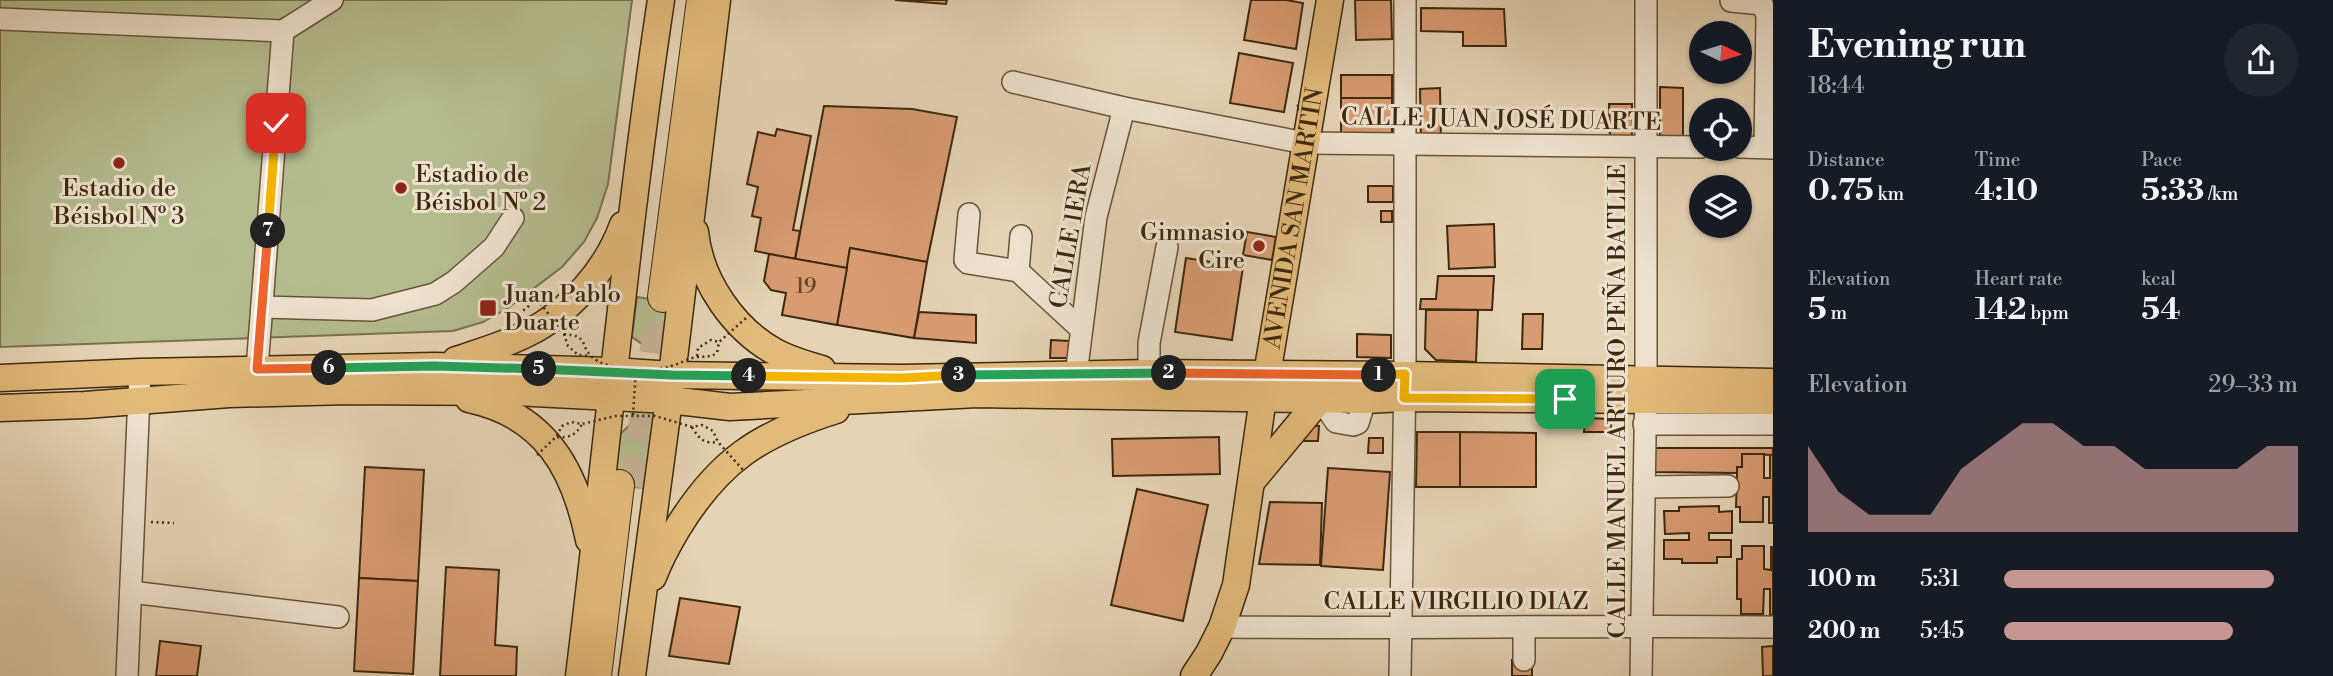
<!DOCTYPE html>
<meta charset="utf-8">
<style>
body{margin:0;font-family:"Libre Bodoni",serif;background:#20242c;color:#f1f3f6;height:100vh;display:flex;flex-direction:column;font-size:26px;white-space:nowrap}
*{box-sizing:border-box;margin:0}
p{font-size:23px;color:#9ea1a6}
.icon{flex:none;width:38px;height:38px;fill:none;stroke:currentColor;stroke-width:2;stroke-linecap:round;stroke-linejoin:round}
.map{position:relative;flex:1;overflow:hidden}
.side{display:flex;flex-direction:column;background:#171b24;width:560px}
.side>*{flex:none}
.needle{width:46px;rotate:94deg}
.tools{position:absolute;left:1689px;top:21px;display:grid;gap:14px}
.tools a{display:grid;place-items:center;width:63px;height:63px;border-radius:50%;background:#171b24;box-shadow:0 2px 5px #0004;font-size:35px}
.pin{position:absolute;display:grid;place-items:center;width:60px;height:60px;color:#fff;margin:-30px;border-radius:14px;box-shadow:0 4px 10px #0006}
.km{position:absolute;width:35px;height:35px;margin:-18px;border-radius:50%;background:#222;color:#fff;font-size:19px;line-height:35px;text-align:center}
.round{display:grid;place-items:center;flex:none;width:74px;height:74px;border-radius:37px;background:#20242c}
.head{display:flex;align-items:center;justify-content:space-between;height:119px;padding:0 35px}
h1{font-size:38px;font-weight:700;line-height:52px}
.stats{display:grid;grid-template-columns:repeat(3,1fr);gap:10px;height:119px;padding:7px 35px}
.stats div{display:grid;align-content:center}
.stats b{font-size:30px;font-weight:700}
.stats small{font-size:19px;font-weight:400}
.stats p{font-size:19px}
.chart{height:196px;padding:14px 35px}
.chart p{display:flex;justify-content:space-between}
.chart svg{width:100%;height:126px;margin-top:7px;fill:#c59692;opacity:.7}
ul{padding:0 35px;list-style:none;font-size:23px}
li{display:grid;grid-template-columns:112px 84px 1fr;align-items:center;height:52px}
li i{height:18px;border-radius:9px;background:#c59692}
main{display:flex;flex:1;min-height:0}
.map>svg:first-child{display:block}
.green{fill:#b4bc8e;stroke:#78724e;stroke-width:2}
.building{fill:#d99b72;stroke:#3d290e;stroke-width:2}
.lines{fill:none;stroke-linecap:round;stroke-linejoin:round}
.highway-tunnel{stroke:#c3b194;stroke-width:30;stroke-dasharray:30 15;stroke-linecap:butt}
.minor-casing{stroke:#675438;stroke-width:24}
.major-casing{stroke:#3d290e;stroke-width:29}
.highway-casing{stroke:#3d290e;stroke-width:32}
.path{stroke:#3d290e;stroke-width:2.5;stroke-dasharray:2 3.5;stroke-linecap:butt}
.minor{stroke:#eee2cf;stroke-width:21}
.major{stroke:#e2ba7a;stroke-width:26}
.highway{stroke:#e2ba7a;stroke-width:30}
.path-bridge{stroke:#3d290e;stroke-width:2.5;stroke-dasharray:2 3.5;stroke-linecap:butt}
.split-1-casing{stroke:#fff;stroke-width:14}
.split-2-casing{stroke:#fff;stroke-width:14}
.split-3-casing{stroke:#fff;stroke-width:14}
.split-4-casing{stroke:#fff;stroke-width:14}
.split-5-casing{stroke:#fff;stroke-width:14}
.split-6-casing{stroke:#fff;stroke-width:14}
.split-7-casing{stroke:#fff;stroke-width:14}
.split-8-casing{stroke:#fff;stroke-width:14}
.split-1{stroke:#f5b400;stroke-width:9}
.split-2{stroke:#f0652b;stroke-width:9}
.split-3{stroke:#22a559;stroke-width:9}
.split-4{stroke:#f5b400;stroke-width:9}
.split-5{stroke:#22a559;stroke-width:9}
.split-6{stroke:#22a559;stroke-width:9}
.split-7{stroke:#f0652b;stroke-width:9}
.split-8{stroke:#f5b400;stroke-width:9}
.poi-dot{fill:#8f2418;stroke:#eee2cf;stroke-width:2.5}
.labels{text-anchor:middle;stroke-width:6;stroke-linejoin:round;paint-order:stroke}
.number-label{font-size:21px;fill:#644627}
.street-label{font-size:24px;fill:#3d290e;stroke:#eee2cf}
.poi-label{font-size:24px;fill:#3d290e;stroke:#eee2cf;text-anchor:start}
</style>
<main>
<div class="map">
<svg width="1773" height="676" viewBox="0 0 1773 676">
<rect width="100%" height="100%" fill="#e5d3b5"/>
<filter id="stains"><feTurbulence type="fractalNoise" baseFrequency=".00286" numOctaves="4"/><feColorMatrix values="0 0 0 0 .2 0 0 0 0 .09 0 0 0 0 .02 0 0 0 .5 -.17"/></filter>
<radialGradient id="worn" r=".72"><stop offset=".6" stop-color="#630" stop-opacity="0"/><stop offset="1" stop-color="#630" stop-opacity=".3"/></radialGradient>
<!-- green -->
<g class="green">
<path d="M0,0H632L608,184L597,218L584,242L562,267L508,308L483,322L453,331L0,347Z"/>
<path d="M637,297L671,302L666,334L657,345L642,344L632,337Z"/>
<path d="M639,422L650,425L657,432L650,488L614,486L620,434L630,425Z"/>
</g>
<!-- building -->
<g class="building">
<path d="M895,0H947L946,4Z"/>
<path d="M1251,0H1286L1303,3L1296,49L1244,40Z"/>
<path d="M1355,0H1391L1392,39L1356,40Z"/>
<path d="M1421,8L1504,9L1506,46H1463V32L1421,31Z"/>
<path d="M1239,53L1293,63L1284,112L1230,103Z"/>
<rect x="1341" y="75" width="51" height="23"/>
<path d="M1660,87L1683,88V144L1660,139Z"/>
<path d="M1440,88L1441,143L1421,141L1420,89Z"/>
<rect x="1341" y="98" width="51" height="40"/>
<path d="M1609,104H1632V138L1610,141Z"/>
<path d="M824,106L912,109L957,117L927,262L850,248L847,268L795,259Z"/>
<path d="M777,129L811,136L793,230L800,231L795,259L755,251L761,218L752,216L758,187L747,184L758,132L775,136Z"/>
<rect x="1368" y="186" width="25" height="16"/>
<rect x="1381" y="211" width="11" height="11"/>
<path d="M1494,224L1495,267L1449,269L1447,226Z"/>
<path d="M1247,232L1276,237L1272,260L1243,255Z"/>
<path d="M850,248L927,262L914,338L837,325Z"/>
<path d="M769,254L847,268L837,325L782,315L786,293L771,290L764,281Z"/>
<path d="M1186,258L1243,267L1232,340L1175,332Z"/>
<path d="M1438,276H1494L1492,310L1420,309L1421,299H1436Z"/>
<path d="M1426,310H1478L1476,362L1436,360L1425,349Z"/>
<path d="M919,312L976,315V343L914,338Z"/>
<path d="M1523,314H1543L1542,349H1522Z"/>
<path d="M1357,334L1391,335V358L1357,357Z"/>
<path d="M1051,340L1069,341L1068,358H1050Z"/>
<path d="M1585,418L1611,419V432H1584Z"/>
<path d="M1302,425L1319,426L1318,441H1302Z"/>
<path d="M1417,432H1460V487H1416Z"/>
<path d="M1460,432L1536,433V487H1460Z"/>
<path d="M1219,437L1220,474L1113,476L1112,439Z"/>
<path d="M1369,438H1383V453H1368Z"/>
<path d="M1652,448H1773V455L1742,454V467H1737V473L1651,472Z"/>
<path d="M1742,454H1764V478H1770V455H1773V523H1769V497H1763V522H1740V507H1736L1737,473V467H1742Z"/>
<path d="M365,467L424,470L418,581L359,578Z"/>
<path d="M1328,468L1390,472L1383,570L1321,566Z"/>
<path d="M1137,489L1208,505L1183,621L1111,605Z"/>
<path d="M1270,502L1322,503L1320,565L1259,564Z"/>
<path d="M1719,506V512L1732,511V533H1709V540H1731V557H1717V563H1682V559H1664V540H1689V533L1665,534L1664,511H1679V507Z"/>
<path d="M1742,546H1764V569L1771,570V547H1773V615H1770V589H1764L1763,614H1741V599H1737V559H1742Z"/>
<path d="M446,567L499,570L495,645L517,647L516,676H440Z"/>
<path d="M359,578L418,581L413,674L354,671Z"/>
<path d="M680,598L740,607L729,664L669,656Z"/>
<path d="M160,641L201,646L197,676H156Z"/>
<path d="M1773,646V676H1763L1762,647Z"/>
<rect x="1512" y="660" width="20" height="16"/>
</g>
<g class="lines">
<!-- highway-tunnel -->
<path class="highway-tunnel" d="M634,487L663,297"/>
<defs>
<g id="minor">
<path d="M1731,1L1762,4L1767,15L1765,147"/>
<path d="M0,19L283,31L332,0"/>
<path d="M1013,82L1124,108L1305,143L1701,147"/>
<path d="M1740,147L1773,148"/>
<path d="M969,214L965,260L968,263L1018,271L1081,329"/>
<path d="M1018,271L1021,236"/>
<path d="M262,307L372,310L435,294L454,282L494,247L513,218"/>
<path d="M257,369L283,31"/>
<path d="M1149,373V343L1167,247"/>
<path d="M1076,375L1096,217L1124,108"/>
<path d="M1320,399L1336,422L1353,425L1358,423L1365,400"/>
<path d="M1644,424H1773"/>
<path d="M1644,487L1728,486"/>
<path d="M131,592L338,617"/>
<path d="M1222,627C1406,629 1589,625 1773,627"/>
<path d="M1524,627V660"/>
<path d="M127,676L140,372"/>
<path d="M1400,676L1405,375V0"/>
<path d="M1641,676L1646,379V0"/>
</g>
<g id="major">
<path d="M695,232C700,281 734,330 777,353C791,360 807,365 822,369"/>
<path d="M456,360C480,352 505,345 528,333C570,312 607,269 623,225"/>
<path d="M0,378L140,372L435,366L613,371L672,375L902,378L1149,373L1405,375L1773,382"/>
<path d="M469,399C545,415 575,469 589,540"/>
<path d="M0,408L85,405L229,394L349,391L515,392L669,400L730,407L977,394L1365,400L1404,398L1773,401"/>
<path d="M1252,481L1320,399"/>
<path d="M653,577C659,561 668,544 677,529C719,460 760,434 836,410"/>
<path d="M579,676C607,451 627,225 661,0"/>
<path d="M632,676L669,400L717,0"/>
<path id="s1" d="M1194,676L1209,653L1222,627L1236,585L1263,398L1330,0"/>
</g>
<g id="highway">
<path d="M663,297L702,0"/>
<path d="M596,676L619,485"/>
</g>
</defs>
<!-- minor casing -->
<use href="#minor" class="minor-casing"/>
<!-- major casing -->
<use href="#major" class="major-casing"/>
<!-- highway casing -->
<use href="#highway" class="highway-casing"/>
<!-- path -->
<g class="path">
<path d="M519,314L537,299"/>
<path d="M692,427C699,439 704,444 718,442"/>
<path d="M151,522L174,523"/>
</g>
<!-- minor -->
<use href="#minor" class="minor"/>
<!-- major -->
<use href="#major" class="major"/>
<!-- highway -->
<use href="#highway" class="highway"/>
<!-- path-bridge -->
<g class="path-bridge">
<path d="M537,299L564,334C589,336 580,345 591,356C607,372 651,372 671,366C679,364 689,358 697,357C706,356 708,358 717,353L719,342L746,318"/>
<path d="M564,334L568,346L578,355L590,356"/>
<path d="M697,356L698,348L711,340L719,342"/>
<path d="M633,415L636,370"/>
<path d="M557,437C570,438 576,435 582,424"/>
<path d="M537,455L556,437L562,426L571,422L582,424L616,416H655L692,427L702,425L713,431L718,442L744,471"/>
</g>
</g>
<g class="lines">
<defs>
<path id="split-1" d="M1379,375L1405,374L1404,398L1565,399"/>
<path id="split-2" d="M1169,373L1379,375"/>
<path id="split-3" d="M959,375L1169,373"/>
<path id="split-4" d="M749,376L902,378L959,375"/>
<path id="split-5" d="M539,369L672,375L749,376"/>
<path id="split-6" d="M329,368L435,366L539,369"/>
<path id="split-7" d="M268,231L257,369L329,368"/>
<path id="split-8" d="M268,231L276,123"/>
</defs>
<!-- split-1 casing -->
<use href="#split-1" class="split-1-casing"/>
<!-- split-2 casing -->
<use href="#split-2" class="split-2-casing"/>
<!-- split-3 casing -->
<use href="#split-3" class="split-3-casing"/>
<!-- split-4 casing -->
<use href="#split-4" class="split-4-casing"/>
<!-- split-5 casing -->
<use href="#split-5" class="split-5-casing"/>
<!-- split-6 casing -->
<use href="#split-6" class="split-6-casing"/>
<!-- split-7 casing -->
<use href="#split-7" class="split-7-casing"/>
<!-- split-8 casing -->
<use href="#split-8" class="split-8-casing"/>
<!-- split-1 -->
<use href="#split-1" class="split-1"/>
<!-- split-2 -->
<use href="#split-2" class="split-2"/>
<!-- split-3 -->
<use href="#split-3" class="split-3"/>
<!-- split-4 -->
<use href="#split-4" class="split-4"/>
<!-- split-5 -->
<use href="#split-5" class="split-5"/>
<!-- split-6 -->
<use href="#split-6" class="split-6"/>
<!-- split-7 -->
<use href="#split-7" class="split-7"/>
<!-- split-8 -->
<use href="#split-8" class="split-8"/>
</g>
<!-- markers -->
<g class="poi-dot">
<circle cx="119" cy="163" r="7"/>
<circle cx="401" cy="188" r="7"/>
<circle cx="1259" cy="246" r="7"/>
<rect x="479" y="299" width="18" height="18" rx="3.5"/>
</g>
<g class="labels">
<!-- number labels -->
<g class="number-label">
<text x="806" y="293">19</text>
</g>
<!-- street labels -->
<g class="street-label">
<text transform="translate(1501 119) rotate(1)" y="8">CALLE JUAN JOSÉ DUARTE</text>
<text dy="8" stroke="none"><textPath href="#s1" startOffset="472">AVENIDA SAN MARTÍN</textPath></text>
<text transform="translate(1070 236) rotate(-80)" y="8">CALLE 1ERA</text>
<text transform="translate(1617 401) rotate(-90)" y="8">CALLE MANUEL ARTURO PEÑA BATLLE</text>
<text x="1456" y="609">CALLE VIRGILIO DIAZ</text>
</g>
<!-- poi labels -->
<g class="poi-label">
<text x="415" y="182">Estadio de<tspan x="415" dy="28">Béisbol Nº 2</tspan></text>
<text x="119" y="196" text-anchor="middle">Estadio de<tspan x="119" dy="28">Béisbol Nº 3</tspan></text>
<text x="1245" y="240" text-anchor="end">Gimnasio<tspan x="1245" dy="28">Cire</tspan></text>
<text x="504" y="302">Juan Pablo<tspan x="504" dy="28">Duarte</tspan></text>
</g>
</g>
<rect width="100%" height="100%" filter="url(#stains)"/>
<rect width="100%" height="100%" fill="url(#worn)"/>
</svg>
<div class="tools">
<a><svg class="needle" viewBox="-14 -14 28 28"><path d="M0-13l5 13h-10z" fill="#e53935"/><path d="M0 13l5-13h-10z" fill="#9ea1a6"/></svg></a>
<a><svg class="icon" aria-label="locate" viewBox="0 0 24 24"><circle cx="12" cy="12" r="6"/><path d="M12 2v4M12 18v4M2 12h4M18 12h4"/></svg></a>
<a><svg class="icon" aria-label="layers" viewBox="0 0 24 24"><path d="M12 4l9 5-9 5-9-5zM3 14l9 5 9-5"/></svg></a>
</div>
<div class="pin" style="left:1565px;top:399px;background:#1e9e55"><svg class="icon" aria-label="arrive" viewBox="0 0 24 24"><path d="M6 21V4h12l-3 4 3 4H6"/></svg></div>
<div class="pin" style="left:276px;top:123px;background:#d93025"><svg class="icon" aria-label="check" viewBox="0 0 24 24"><path d="M5 12l5 5 9-10"/></svg></div>
<b class="km" style="left:1379px;top:375px">1</b>
<b class="km" style="left:1169px;top:373px">2</b>
<b class="km" style="left:959px;top:375px">3</b>
<b class="km" style="left:749px;top:376px">4</b>
<b class="km" style="left:539px;top:369px">5</b>
<b class="km" style="left:329px;top:368px">6</b>
<b class="km" style="left:268px;top:231px">7</b>
</div>
<section class="side">
<div class="head"><div><h1>Evening run</h1><p>18:44</p></div><a class="round"><svg class="icon" aria-label="share" viewBox="0 0 24 24"><path d="M12 15V3M7 8l5-5 5 5M5 13v7h14v-7"/></svg></a></div>
<div class="stats">
<div><p>Distance</p><b>0.75<small> km</small></b></div>
<div><p>Time</p><b>4:10</b></div>
<div><p>Pace</p><b>5:33<small> /km</small></b></div>
</div>
<div class="stats">
<div><p>Elevation</p><b>5<small> m</small></b></div>
<div><p>Heart rate</p><b>142<small> bpm</small></b></div>
<div><p>kcal</p><b>54</b></div>
</div>
<div class="chart"><p><span>Elevation</span>29–33 m</p>
<svg viewBox="0 0 160 44" preserveAspectRatio="none"><path d="M0 44V14L10 30L20 38L30 38L40 38L50 22L60 14L70 6L80 6L90 14L100 14L110 22L120 22L130 22L140 22L150 14L160 14V44z"/></svg>
</div>
<ul>
<li><b>100 m</b>5:31<i style="width:92%"></i></li>
<li><b>200 m</b>5:45<i style="width:78%"></i></li>
</ul>
</section>
</main>
